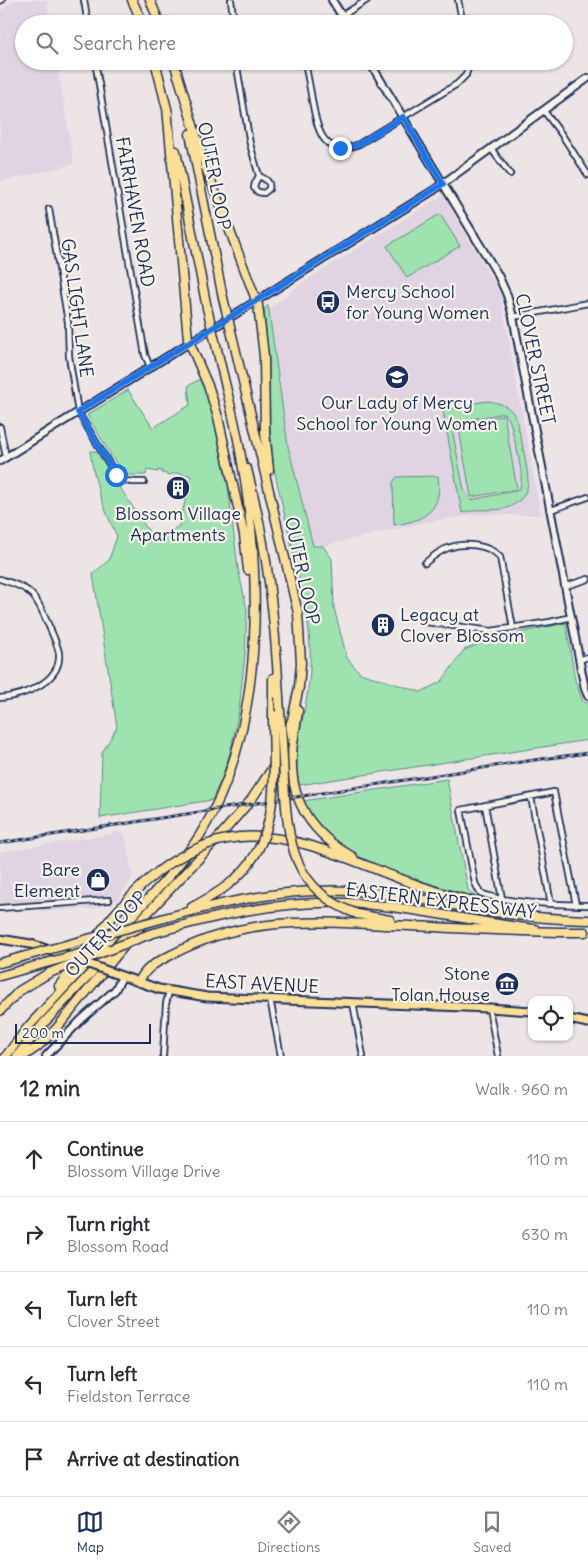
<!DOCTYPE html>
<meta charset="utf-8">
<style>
:root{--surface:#fff;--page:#f7f7f7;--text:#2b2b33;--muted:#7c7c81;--line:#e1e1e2;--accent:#1b2f5e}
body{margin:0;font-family:Delius,sans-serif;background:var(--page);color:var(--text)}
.controls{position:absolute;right:15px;bottom:15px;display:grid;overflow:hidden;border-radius:10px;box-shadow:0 1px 4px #0004}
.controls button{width:45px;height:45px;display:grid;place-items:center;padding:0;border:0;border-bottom:1px solid var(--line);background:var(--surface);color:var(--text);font:25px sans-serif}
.scale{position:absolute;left:15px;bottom:12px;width:136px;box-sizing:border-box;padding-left:5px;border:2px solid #1b2f5e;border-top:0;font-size:14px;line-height:18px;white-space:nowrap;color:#1b2f5e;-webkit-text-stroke:4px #f7f3e8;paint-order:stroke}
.stop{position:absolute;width:15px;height:15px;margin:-11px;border:4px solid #1a73e8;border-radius:50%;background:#fff}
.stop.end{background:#1a73e8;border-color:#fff;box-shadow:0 1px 5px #0008}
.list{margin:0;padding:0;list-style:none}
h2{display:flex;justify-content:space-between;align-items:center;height:65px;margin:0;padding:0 20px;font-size:21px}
h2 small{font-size:16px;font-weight:400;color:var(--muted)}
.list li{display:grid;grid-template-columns:32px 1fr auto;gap:15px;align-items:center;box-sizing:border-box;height:75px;padding:0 20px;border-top:1px solid var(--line)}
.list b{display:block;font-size:19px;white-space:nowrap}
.list p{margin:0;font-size:16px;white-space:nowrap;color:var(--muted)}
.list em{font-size:16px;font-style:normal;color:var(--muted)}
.icon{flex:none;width:28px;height:28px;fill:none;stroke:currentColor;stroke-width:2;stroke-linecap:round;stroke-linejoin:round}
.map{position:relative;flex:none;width:588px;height:1056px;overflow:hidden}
.search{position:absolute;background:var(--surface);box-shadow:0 1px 4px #0004;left:15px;right:15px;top:15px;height:55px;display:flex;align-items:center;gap:12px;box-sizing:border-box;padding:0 18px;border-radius:28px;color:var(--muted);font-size:19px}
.sheet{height:440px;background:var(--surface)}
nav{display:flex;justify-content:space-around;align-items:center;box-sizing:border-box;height:70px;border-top:1px solid var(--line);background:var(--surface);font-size:14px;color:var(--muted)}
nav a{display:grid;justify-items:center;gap:2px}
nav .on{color:var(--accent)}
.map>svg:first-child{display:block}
.built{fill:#e1d4e2}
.green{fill:#9ee3af;stroke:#5c8986;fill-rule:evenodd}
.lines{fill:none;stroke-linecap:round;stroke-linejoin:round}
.street-casing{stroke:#1b2f5e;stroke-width:8}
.secondary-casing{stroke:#1b2f5e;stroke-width:10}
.primary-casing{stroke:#1b2f5e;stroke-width:11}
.highway-casing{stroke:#1b2f5e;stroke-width:11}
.street{stroke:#f7f3e8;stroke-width:4.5}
.secondary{stroke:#f7f3e8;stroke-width:6}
.primary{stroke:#fbdf96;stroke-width:7}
.highway{stroke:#fbdf96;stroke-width:8}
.rail-casing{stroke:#1b2f5e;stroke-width:3}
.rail{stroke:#f7f3e8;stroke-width:1;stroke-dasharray:4;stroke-linecap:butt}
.primary-bridge-casing{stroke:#1b2f5e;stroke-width:11;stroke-linecap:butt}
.highway-bridge-casing{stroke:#1b2f5e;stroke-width:11;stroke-linecap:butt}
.primary-bridge{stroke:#fbdf96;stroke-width:7}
.highway-bridge{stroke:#fbdf96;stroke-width:8}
.route{stroke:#1a73e8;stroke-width:6}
.labels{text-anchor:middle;stroke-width:4.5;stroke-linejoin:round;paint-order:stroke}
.street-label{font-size:18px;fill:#1b2f5e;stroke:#f7f3e8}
.poi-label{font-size:18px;fill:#1b2f5e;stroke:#f7f3e8;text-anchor:start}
</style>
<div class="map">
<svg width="588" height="1056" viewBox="0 0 588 1056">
<rect width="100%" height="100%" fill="#ede5e5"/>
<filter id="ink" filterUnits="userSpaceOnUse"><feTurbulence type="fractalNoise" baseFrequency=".02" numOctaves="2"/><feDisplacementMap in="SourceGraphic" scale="10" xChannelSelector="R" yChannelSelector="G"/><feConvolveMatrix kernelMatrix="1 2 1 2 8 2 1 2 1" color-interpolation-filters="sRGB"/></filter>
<g filter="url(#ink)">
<path class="built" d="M14,0H47L50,24H24V61H57L74,164L0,182V11Z
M443,195L500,293L541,515H471L422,523L323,546L313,547L288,446L269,309L300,284Z
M122,832L125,834L133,877L118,899L113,902L93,909L39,911L38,903L0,906V852Z"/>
<path class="green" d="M440,214L460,246L407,278L387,246Z
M268,305L288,446L313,546H323L332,559L334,608L347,658L360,673L421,692L442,681L464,650L495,638L566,623L575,680L583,702L588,703V740L299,785C292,753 303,722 308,690C312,664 310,639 307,613L274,469L270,428L269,362L264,310Z
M202,378L210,399L229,479V496L238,568L247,610L245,654L239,710L231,749L222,778L212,800L100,818L102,753L117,727L93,574L109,560L117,536C103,508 94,481 90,451H96L155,541L179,526L191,477L190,475L176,473L170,475L162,473V471L158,470V472L147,470L146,475H125L120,470L87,415L128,390L153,428L190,405L188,386Z
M489,401C498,403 507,405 513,413C519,422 528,470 528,481C528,488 525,494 521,499C507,513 494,509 477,510C472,511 467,512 462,513L443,411C458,408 473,402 489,401ZM504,413L509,419L511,425C514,441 526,476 519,490L471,500L464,490L453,434L456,422Z
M504,415L517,489L471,497L458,424Z
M438,476C443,510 425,521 394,525L393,482L397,477Z
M447,779L468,890L476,897C432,885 374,869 337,843C322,832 310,817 303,801Z"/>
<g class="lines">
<g class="street-casing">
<path id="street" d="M84,0L88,24
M231,0L234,24
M458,0L463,24
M0,1L2,0
M329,24L367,0
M95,61L145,355L150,367
M236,61L250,144L259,176
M305,61C307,74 310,87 312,100C317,127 322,160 359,144L457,84L466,75L470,61
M544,111L562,135L588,175
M492,150L510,174
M259,176C265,179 271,181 269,189L264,193L258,192L254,188L255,183Z
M49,209L68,322L69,356L78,412L116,475C124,483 133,482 144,482
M513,317L588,303
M0,427L6,457
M551,510L588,497
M425,563C432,557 439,551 448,548C464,542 488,544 500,557L513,628
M0,579C9,582 20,585 28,591C38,599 43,613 48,624C52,633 57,643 59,653C62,682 23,696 0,698
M566,586L588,579
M426,622L491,631L550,622L572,617
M579,660L588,657
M531,797L551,904
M485,805L502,899
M576,905L554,792L461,810L475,883L480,893C509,904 557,904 588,905
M0,908L109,900
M270,999L281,1056
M353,1003L363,1056
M489,1008L498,1056
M163,1056L166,1004L169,991"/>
</g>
<g class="secondary-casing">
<path id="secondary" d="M332,0L347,24
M369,61L498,275L507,295L513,317L585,689L588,696
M0,461L434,190L588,78
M46,1056L81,1020L115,990L122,977"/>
</g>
<g class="primary-casing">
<path id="primary" d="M0,939L31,944L71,957
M113,973L159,989L207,997L489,1008L532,1011
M569,1019L588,1023"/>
</g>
<g class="highway-casing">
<path id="highway" d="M132,0L143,24
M150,0L160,24
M155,61L168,113
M174,61L178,76
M177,72L206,168L258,305L264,356L265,432L269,470
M167,108L188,339L209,388L218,417L244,535L248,570
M190,134L223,298
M176,151L207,308
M247,469C267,546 275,618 279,697
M273,678V715
M298,711C296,727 292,742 292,757C290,804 314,835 353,857
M240,837C295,833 348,859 398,878C430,890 463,900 497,908
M192,907C217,894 240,880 255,855
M357,914L390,920
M168,917C228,901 288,888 351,891C395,893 439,903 482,910C517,916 553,919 588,920
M150,934C215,916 279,900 347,903C411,906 472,922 535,929
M98,951C132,915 174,876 200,835C268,725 262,567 239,445C233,412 224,381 217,349
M0,963L22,957
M0,976L46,963
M139,982C145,967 159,961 173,954C243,917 308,921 384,925C451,927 518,933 585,932
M59,986C90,946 118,903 159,871
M0,1011L19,991L49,973
M6,1056L28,1027L90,960
M17,1056L44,1023L219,837L251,800L274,766L292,720L299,687L301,663L298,613L233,339
M24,1056L37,1047L56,1029L144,922"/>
</g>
<use href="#street" class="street"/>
<use href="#secondary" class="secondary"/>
<use href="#primary" class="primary"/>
<use href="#highway" class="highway"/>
<g class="rail-casing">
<path id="rail" d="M0,843L534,760L588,753"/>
</g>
<use href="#rail" class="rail"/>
<g class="primary-bridge-casing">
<path id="primary-bridge" d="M78,960L113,973"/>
</g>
<g class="highway-bridge-casing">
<path id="highway-bridge" d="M223,298L233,339
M207,308L217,349
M279,697C281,725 283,753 284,781C288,842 292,890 357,914
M255,855C280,814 273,761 273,715
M159,871C183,853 210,840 240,837
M22,957L168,917
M46,963L104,947
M49,973L150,934"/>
</g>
<use href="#primary-bridge" class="primary-bridge"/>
<use href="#highway-bridge" class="highway-bridge"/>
</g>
</g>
<g class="lines" filter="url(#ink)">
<path class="route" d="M116,475L78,412L443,184L403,117L359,144L353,146L340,148"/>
</g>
<defs>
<g id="bus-disc" transform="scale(1.25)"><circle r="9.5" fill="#1b2f5e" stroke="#f7f3e8"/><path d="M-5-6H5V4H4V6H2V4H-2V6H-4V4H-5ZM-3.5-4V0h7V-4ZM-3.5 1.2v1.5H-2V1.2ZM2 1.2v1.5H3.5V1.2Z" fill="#fff"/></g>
<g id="school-disc" transform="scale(1.25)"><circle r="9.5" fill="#1b2f5e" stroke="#f7f3e8"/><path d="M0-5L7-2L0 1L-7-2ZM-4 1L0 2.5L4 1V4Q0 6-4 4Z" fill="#fff"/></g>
<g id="building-disc" transform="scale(1.25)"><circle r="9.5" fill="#1b2f5e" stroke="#f7f3e8"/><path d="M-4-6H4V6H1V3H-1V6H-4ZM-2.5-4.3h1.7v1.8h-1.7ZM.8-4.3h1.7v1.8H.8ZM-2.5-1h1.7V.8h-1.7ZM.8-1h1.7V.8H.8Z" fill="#fff"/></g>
<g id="shop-disc" transform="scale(1.25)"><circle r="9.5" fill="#1b2f5e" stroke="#f7f3e8"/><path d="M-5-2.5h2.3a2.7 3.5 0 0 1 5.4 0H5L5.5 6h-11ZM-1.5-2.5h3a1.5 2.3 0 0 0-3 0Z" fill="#fff"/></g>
<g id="museum-disc" transform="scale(1.25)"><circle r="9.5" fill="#1b2f5e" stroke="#f7f3e8"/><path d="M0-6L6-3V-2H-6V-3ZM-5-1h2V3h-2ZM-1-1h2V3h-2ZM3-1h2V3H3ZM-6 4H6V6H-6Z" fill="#fff"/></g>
</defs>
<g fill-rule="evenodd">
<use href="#bus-disc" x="328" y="302"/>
<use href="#school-disc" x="397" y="377"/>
<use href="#building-disc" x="178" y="488"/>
<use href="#building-disc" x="383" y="625"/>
<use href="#shop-disc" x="98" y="880"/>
<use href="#museum-disc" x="507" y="984"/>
</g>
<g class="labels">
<g class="street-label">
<text transform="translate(214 176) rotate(79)" y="6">OUTER LOOP</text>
<text transform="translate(135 212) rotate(80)" y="6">FAIRHAVEN ROAD</text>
<text transform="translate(77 308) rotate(82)" y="6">GAS LIGHT LANE</text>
<text transform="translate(535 359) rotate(78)" y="6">CLOVER STREET</text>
<text transform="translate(302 571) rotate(78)" y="6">OUTER LOOP</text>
<text transform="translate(441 901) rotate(7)" y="6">EASTERN EXPRESSWAY</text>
<text transform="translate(106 934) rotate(-47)" y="6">OUTER LOOP</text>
<text transform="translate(262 984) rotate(3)" y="6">EAST AVENUE</text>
</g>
<g class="poi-label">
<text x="346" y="298">Mercy School<tspan x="346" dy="21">for Young Women</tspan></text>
<text x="397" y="409" text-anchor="middle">Our Lady of Mercy<tspan x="397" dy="21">School for Young Women</tspan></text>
<text x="178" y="520" text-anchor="middle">Blossom Village<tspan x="178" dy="21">Apartments</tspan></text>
<text x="400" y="621">Legacy at<tspan x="400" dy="21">Clover Blossom</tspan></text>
<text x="80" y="876" text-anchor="end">Bare<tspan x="80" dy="21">Element</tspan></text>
<text x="490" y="980" text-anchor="end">Stone<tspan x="490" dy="21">Tolan House</tspan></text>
</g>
</g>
</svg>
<div class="controls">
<button><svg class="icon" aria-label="locate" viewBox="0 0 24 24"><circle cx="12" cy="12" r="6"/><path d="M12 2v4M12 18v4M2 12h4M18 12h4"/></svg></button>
</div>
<div class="scale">200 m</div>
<div class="stop" style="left:116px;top:475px"></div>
<div class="stop end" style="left:340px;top:148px"></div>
<div class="search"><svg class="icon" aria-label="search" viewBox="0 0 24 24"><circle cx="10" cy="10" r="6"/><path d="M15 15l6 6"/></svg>Search here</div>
</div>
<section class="sheet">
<h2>12 min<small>Walk · 960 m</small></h2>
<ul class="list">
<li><svg class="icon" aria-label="ahead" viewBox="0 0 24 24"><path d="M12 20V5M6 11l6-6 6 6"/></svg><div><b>Continue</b><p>Blossom Village Drive</p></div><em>110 m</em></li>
<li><svg class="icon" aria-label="right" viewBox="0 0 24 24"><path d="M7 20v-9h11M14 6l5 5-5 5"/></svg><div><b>Turn right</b><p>Blossom Road</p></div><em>630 m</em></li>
<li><svg class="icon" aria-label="left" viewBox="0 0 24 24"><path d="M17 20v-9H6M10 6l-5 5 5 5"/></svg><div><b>Turn left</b><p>Clover Street</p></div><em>110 m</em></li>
<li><svg class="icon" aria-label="left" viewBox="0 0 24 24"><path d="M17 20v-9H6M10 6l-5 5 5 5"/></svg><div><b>Turn left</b><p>Fieldston Terrace</p></div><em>110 m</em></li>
<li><svg class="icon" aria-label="arrive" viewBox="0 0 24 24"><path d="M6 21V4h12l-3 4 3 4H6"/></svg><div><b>Arrive at destination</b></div></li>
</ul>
</section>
<nav>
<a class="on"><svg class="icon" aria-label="map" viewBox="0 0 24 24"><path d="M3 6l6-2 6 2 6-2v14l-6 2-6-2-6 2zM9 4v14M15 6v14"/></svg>Map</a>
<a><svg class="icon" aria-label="directions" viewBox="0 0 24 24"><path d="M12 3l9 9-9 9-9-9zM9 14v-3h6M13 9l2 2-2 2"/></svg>Directions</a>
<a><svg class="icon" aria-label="saved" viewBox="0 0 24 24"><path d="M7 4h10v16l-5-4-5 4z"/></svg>Saved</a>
</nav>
